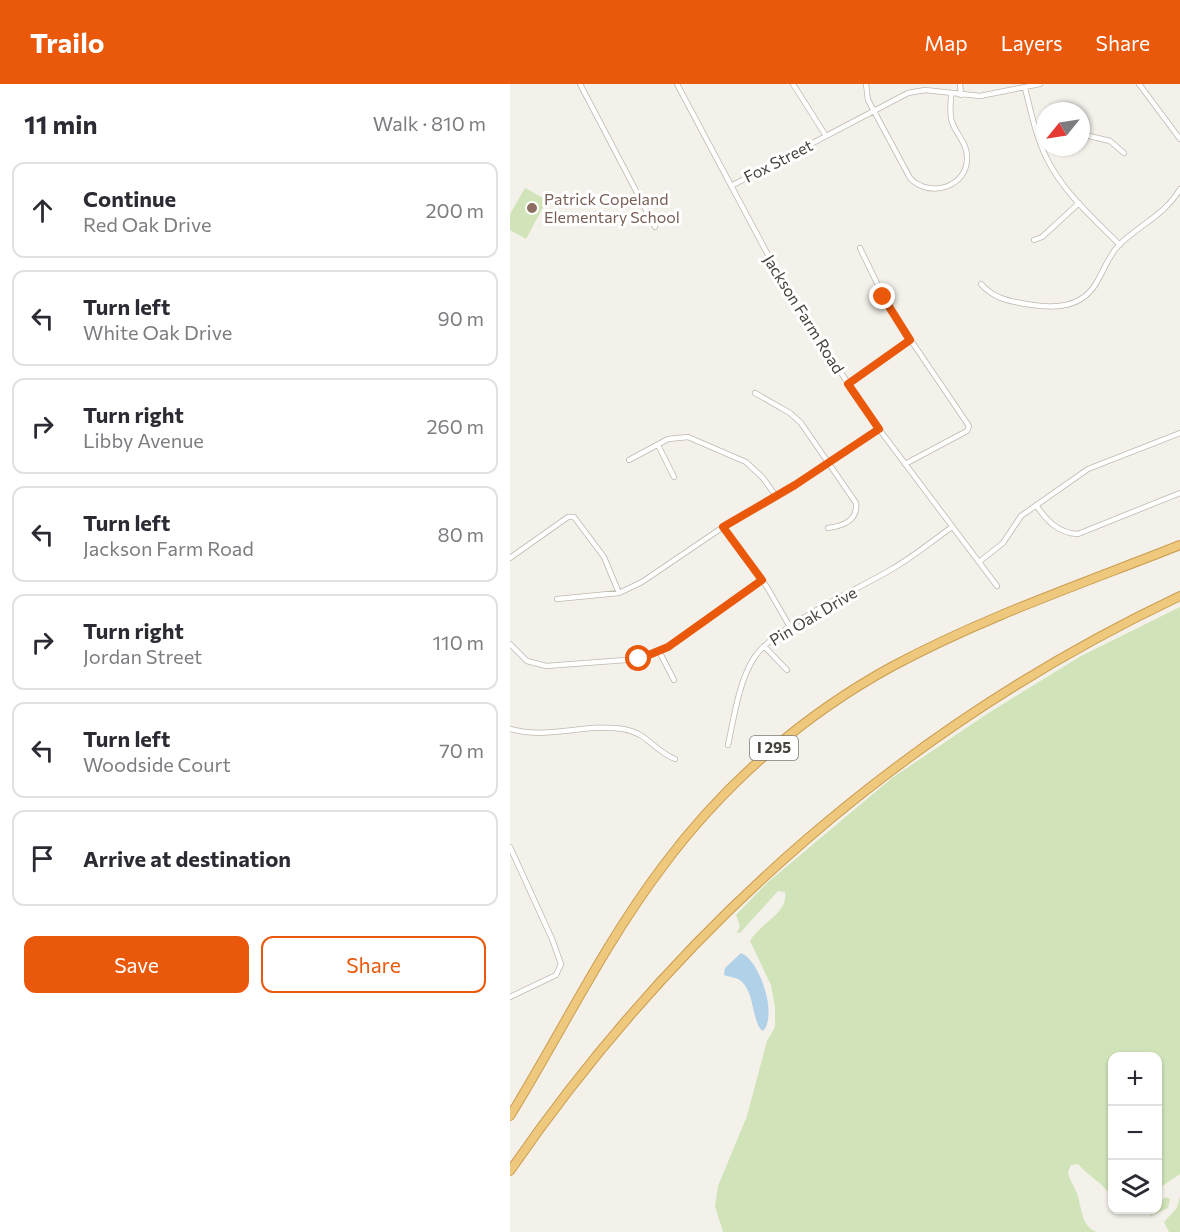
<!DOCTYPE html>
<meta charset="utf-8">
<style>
:root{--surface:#fff;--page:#f2f2f3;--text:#2b2b33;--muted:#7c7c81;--line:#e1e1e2;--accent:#ea580c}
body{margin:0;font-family:Commissioner,sans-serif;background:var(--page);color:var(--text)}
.controls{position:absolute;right:18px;bottom:18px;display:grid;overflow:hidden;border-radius:12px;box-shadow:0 2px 4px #0004}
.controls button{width:54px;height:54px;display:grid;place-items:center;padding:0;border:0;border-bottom:2px solid var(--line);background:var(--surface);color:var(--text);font:30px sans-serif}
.compass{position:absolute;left:526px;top:18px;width:54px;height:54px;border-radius:50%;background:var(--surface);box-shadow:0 2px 4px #0004;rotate:240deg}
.stop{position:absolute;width:18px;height:18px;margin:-14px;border:4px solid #ea580c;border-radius:50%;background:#fff}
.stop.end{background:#ea580c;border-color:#fff;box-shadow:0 2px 6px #0008}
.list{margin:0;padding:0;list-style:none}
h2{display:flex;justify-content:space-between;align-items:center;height:78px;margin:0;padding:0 24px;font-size:26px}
h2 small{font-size:20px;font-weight:400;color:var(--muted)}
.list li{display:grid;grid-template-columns:39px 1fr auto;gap:18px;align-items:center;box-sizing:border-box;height:96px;margin:0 12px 12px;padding:0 12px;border:2px solid var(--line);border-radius:12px}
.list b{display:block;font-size:22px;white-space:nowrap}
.list p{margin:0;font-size:20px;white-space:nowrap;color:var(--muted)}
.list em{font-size:20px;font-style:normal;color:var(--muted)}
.actions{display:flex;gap:12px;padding:18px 24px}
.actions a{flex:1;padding:14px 0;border:2px solid var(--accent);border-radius:12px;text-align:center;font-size:21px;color:var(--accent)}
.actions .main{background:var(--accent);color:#fff}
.icon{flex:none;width:33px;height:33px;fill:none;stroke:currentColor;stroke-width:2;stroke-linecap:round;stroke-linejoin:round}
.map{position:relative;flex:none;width:670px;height:1148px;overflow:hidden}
header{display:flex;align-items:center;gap:36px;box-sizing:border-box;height:84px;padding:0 30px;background:var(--accent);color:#fff}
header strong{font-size:28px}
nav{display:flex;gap:33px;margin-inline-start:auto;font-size:21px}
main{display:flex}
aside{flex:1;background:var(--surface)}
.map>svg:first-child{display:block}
.green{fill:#d0e3b9}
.water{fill:#b0d1e8}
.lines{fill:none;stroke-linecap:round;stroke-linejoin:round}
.minor-casing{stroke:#beb9af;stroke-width:6}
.motorway-casing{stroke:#cb9d4e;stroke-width:10}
.minor{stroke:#fff;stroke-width:4.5}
.motorway{stroke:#edc87d;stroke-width:8}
.route{stroke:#ea580c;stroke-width:8}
.education-dot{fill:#8d6e63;stroke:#fff;stroke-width:2}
.labels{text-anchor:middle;stroke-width:6;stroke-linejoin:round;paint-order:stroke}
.shield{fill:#fff;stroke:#7e7b75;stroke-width:1.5}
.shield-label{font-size:15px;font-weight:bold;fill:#47423a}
.street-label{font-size:16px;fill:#47423a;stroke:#fff}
.education-label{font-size:16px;fill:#785e54;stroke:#fff;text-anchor:start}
</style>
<header>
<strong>Trailo</strong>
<nav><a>Map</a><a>Layers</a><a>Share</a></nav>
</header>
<main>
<aside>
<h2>11 min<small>Walk · 810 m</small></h2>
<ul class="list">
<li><svg class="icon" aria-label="ahead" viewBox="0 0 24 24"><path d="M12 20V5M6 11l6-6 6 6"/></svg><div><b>Continue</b><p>Red Oak Drive</p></div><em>200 m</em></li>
<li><svg class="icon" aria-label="left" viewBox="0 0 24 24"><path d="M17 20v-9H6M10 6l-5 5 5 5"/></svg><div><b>Turn left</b><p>White Oak Drive</p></div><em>90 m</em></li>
<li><svg class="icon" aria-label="right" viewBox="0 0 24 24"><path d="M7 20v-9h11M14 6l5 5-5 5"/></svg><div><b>Turn right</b><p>Libby Avenue</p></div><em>260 m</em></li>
<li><svg class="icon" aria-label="left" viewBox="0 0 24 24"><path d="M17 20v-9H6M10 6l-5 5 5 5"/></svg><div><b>Turn left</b><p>Jackson Farm Road</p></div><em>80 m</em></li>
<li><svg class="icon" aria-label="right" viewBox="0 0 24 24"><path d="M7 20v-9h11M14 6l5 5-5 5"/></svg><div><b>Turn right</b><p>Jordan Street</p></div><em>110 m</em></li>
<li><svg class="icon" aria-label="left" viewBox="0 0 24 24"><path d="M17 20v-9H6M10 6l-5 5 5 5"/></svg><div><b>Turn left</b><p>Woodside Court</p></div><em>70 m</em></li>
<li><svg class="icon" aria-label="arrive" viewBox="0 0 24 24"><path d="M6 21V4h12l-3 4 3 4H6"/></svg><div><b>Arrive at destination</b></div></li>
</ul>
<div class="actions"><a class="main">Save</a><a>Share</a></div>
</aside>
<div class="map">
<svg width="670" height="1148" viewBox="0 0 670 1148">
<rect width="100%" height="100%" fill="#f4f1eb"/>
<path class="green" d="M15,104L37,116L16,155L0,146V130Z
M670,523V1090L648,1105V972H602V1114C594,1099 579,1093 568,1080L561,1081L558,1088C559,1095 563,1100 566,1107C572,1120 570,1143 587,1148H213L205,1122L208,1102L237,1032L257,957L265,943V923L261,901L240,857C249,840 279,829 275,808L268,807L230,849H227L230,842L226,831L257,799L382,694L477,630L571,572Z
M670,1112V1148H659L654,1138L667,1124Z
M656,1113L660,1115L658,1124L641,1132L637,1126H648V1119Z"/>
<path class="water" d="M231,869C250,876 268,932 253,947C242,940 245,910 232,898C227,893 219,893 214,891L215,884Z"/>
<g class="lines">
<g class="minor-casing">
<path id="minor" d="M70,0L145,143
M167,0L282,216L369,345L487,502
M283,0L316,52
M356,0L358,16L400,94C419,115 459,103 457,72C457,59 446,50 442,38C439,29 441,19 441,10
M450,0L451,11
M629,0L670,55
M515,4C521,28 526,53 537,75C554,109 584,135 610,161
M571,50L600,57L614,69
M221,102L398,9L415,6L470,12L530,0
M524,156L532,153L569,119
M350,164L379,224L459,342L457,347L395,380
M471,200C483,214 498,217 516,220C544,225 573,225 588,196C595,184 599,171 609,161C629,141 655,131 670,105
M338,300L400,256
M245,309L280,329L291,339L346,419C348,437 333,442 318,444
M148,361L164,393
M119,376L158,355L178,353L236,378L253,394L266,412
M526,421C537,437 548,449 568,450L670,409
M213,443L257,503L280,543
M0,474L58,433H64L94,473L109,509
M469,478L493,459L511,432L578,385L670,349
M47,515L109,509L132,498L219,439L285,401L369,345
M0,560L17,577L36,582L129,575L158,563L252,496
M254,562L277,586
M149,567L164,596
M0,645C37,656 75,639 113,645C138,649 144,667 165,675
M218,661C224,633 229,597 244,574C265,542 347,506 382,485C403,473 422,457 442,443
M0,763L42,855L51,880L46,891L0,913"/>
</g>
<g class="motorway-casing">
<path id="motorway" d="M0,1032C51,949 94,860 153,782C214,700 293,631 383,582C474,533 574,499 670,461
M0,1087C170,840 399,640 670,512"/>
</g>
<use href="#minor" class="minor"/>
<use href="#motorway" class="motorway"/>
</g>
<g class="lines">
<path class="route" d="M129,575L158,563L252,496L213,443L285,401L369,345L338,300L400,256L373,213"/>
</g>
<circle class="education-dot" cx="22" cy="124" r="6"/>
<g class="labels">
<rect class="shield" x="240" y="652" width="48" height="24" rx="4.5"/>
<g class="shield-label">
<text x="264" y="669">I 295</text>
</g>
<g class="street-label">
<text transform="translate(268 77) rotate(-27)" y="6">Fox Street</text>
<text transform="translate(294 230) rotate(58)" y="6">Jackson Farm Road</text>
<text transform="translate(303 532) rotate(-31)" y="6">Pin Oak Drive</text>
</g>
<g class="education-label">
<text x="34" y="121">Patrick Copeland<tspan x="34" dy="18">Elementary School</tspan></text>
</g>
</g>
</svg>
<div class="controls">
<button>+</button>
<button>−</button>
<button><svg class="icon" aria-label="layers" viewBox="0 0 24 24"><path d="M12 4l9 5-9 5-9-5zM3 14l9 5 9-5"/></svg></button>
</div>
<svg class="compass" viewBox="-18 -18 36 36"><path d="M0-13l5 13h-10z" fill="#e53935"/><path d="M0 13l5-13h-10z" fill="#7c7c81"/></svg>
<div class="stop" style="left:129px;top:575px"></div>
<div class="stop end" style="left:373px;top:213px"></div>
</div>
</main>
